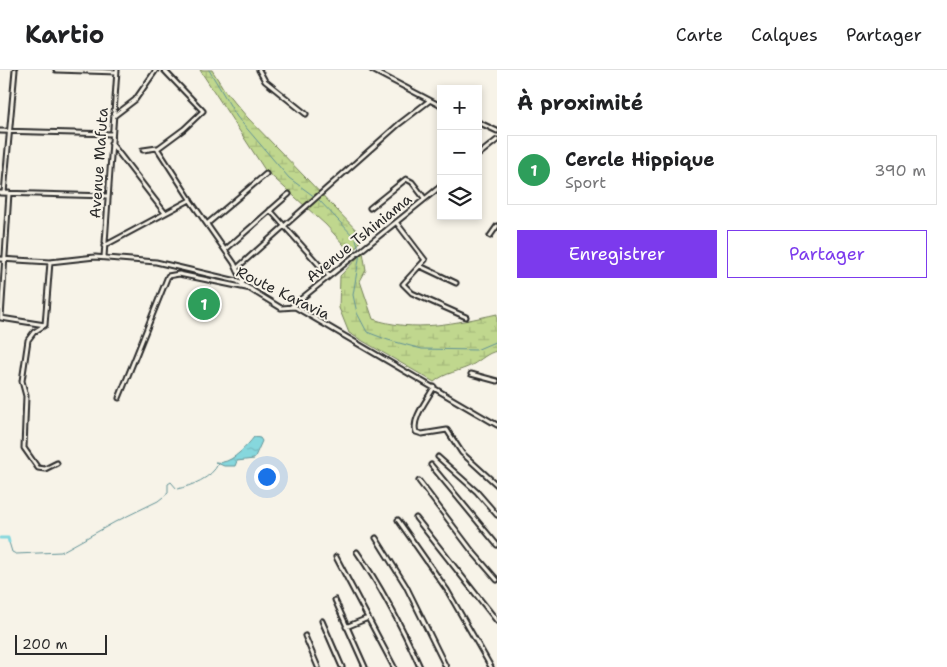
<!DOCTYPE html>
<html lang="fr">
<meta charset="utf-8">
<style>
:root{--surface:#fff;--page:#f6f6f6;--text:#202124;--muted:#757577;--line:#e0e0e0;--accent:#7c3aed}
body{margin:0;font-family:"Shantell Sans",sans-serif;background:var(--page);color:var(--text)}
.controls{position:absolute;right:15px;top:15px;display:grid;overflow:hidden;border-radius:0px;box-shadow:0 2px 8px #0003}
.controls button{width:45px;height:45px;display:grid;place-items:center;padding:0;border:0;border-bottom:1px solid var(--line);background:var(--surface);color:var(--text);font:25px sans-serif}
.scale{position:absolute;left:15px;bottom:12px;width:92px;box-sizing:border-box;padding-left:5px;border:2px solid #2b2b2b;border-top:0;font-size:14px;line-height:18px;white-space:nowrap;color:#2b2b2b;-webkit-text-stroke:4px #f7f3e8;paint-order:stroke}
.you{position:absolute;left:266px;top:406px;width:18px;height:18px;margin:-12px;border:4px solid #fff;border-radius:50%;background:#1a73e8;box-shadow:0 0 0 8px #1a73e833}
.badge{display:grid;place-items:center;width:32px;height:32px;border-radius:50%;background:var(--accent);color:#fff;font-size:16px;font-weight:700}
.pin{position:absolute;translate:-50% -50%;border:2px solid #fff;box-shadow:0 1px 5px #0006}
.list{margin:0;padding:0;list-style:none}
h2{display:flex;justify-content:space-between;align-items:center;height:65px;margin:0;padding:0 20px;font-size:21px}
h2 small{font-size:16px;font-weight:400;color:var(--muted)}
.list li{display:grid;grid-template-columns:32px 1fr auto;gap:15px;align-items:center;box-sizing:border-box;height:70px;margin:0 10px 10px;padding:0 10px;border:1px solid var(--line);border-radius:0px}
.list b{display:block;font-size:19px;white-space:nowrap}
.list p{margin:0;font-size:16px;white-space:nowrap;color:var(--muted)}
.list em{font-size:16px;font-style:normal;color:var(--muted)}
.actions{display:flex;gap:10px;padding:15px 20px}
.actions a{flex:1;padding:11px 0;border:1px solid var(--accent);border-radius:0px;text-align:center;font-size:18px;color:var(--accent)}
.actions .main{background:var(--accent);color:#fff}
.icon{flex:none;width:28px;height:28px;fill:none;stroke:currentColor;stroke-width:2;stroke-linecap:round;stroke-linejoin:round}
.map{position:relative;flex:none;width:497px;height:597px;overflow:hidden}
header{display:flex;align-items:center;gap:30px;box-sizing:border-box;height:70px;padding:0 25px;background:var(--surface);border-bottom:1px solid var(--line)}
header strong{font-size:24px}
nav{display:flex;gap:28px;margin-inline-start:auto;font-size:18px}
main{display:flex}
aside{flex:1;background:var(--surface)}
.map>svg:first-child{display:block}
.wetland{fill:url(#wetland-marsh);stroke:#76815c}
.water{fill:url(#water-ripples);stroke:#629296}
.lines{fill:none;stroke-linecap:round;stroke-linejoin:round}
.stream{stroke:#629296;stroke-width:1}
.canal{stroke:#86d7dd;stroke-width:3}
.minor-casing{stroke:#2b2b2b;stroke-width:7}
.minor{stroke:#f7f3e8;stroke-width:3}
.labels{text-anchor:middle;stroke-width:4;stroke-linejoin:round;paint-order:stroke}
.street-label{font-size:15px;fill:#2b2b2b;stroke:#f7f3e8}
</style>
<header>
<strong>Kartio</strong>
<nav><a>Carte</a><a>Calques</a><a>Partager</a></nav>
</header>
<main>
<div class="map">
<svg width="497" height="597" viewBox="0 0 497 597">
<defs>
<pattern id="wetland-marsh" width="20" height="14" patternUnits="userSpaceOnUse" patternTransform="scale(1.25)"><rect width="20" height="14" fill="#c0d78e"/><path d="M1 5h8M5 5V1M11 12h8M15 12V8" fill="none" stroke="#a5b97b"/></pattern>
<pattern id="water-ripples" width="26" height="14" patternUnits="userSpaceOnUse" patternTransform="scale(1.25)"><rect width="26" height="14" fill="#86d7dd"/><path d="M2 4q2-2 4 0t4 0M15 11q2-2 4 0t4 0" fill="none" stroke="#74b9be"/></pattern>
</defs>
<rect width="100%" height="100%" fill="#f7f3e8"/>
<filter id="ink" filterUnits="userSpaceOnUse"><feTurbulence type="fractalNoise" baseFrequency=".02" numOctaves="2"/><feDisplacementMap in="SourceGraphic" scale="10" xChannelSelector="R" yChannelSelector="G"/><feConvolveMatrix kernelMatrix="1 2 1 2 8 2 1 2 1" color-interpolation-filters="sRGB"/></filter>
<g filter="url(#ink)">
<path class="wetland" d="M200,0H212L225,21L247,47L363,167L352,184L326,155L265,100Z
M363,182L366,200L360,211L373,249C414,263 456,253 497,244V281C487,283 481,290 472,295C459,302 446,302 434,312L349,263L339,238L340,206Z"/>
<path class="water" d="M254,367L260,368L262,371L254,389L237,391L235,396H224L215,392C218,392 220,393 223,392C233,391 248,375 254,367Z"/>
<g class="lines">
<path class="stream" d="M209,0L237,47L289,108L315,127
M318,129L356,169L359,179
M360,183L353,225L357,243L367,262L388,270L422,279L476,280L497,271
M9,472L12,482L16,484L61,482L115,452L158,431L168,423V414L171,412L177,419C191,416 212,408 218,394"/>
<path class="canal" d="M0,468H8L9,472"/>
<g class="minor-casing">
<path id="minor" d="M56,0L117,2
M259,0L265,11L306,44
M372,0L441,36
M114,46L135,30L156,0
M478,52L497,61
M0,61L112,64
M111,73L165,143
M157,79L184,59L203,41L164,0
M143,80L157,78L190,129
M478,85L497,70
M0,123L108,126
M4,123L15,0
M370,138L406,109L412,112L425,129
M270,140L329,206
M396,152L425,190L403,214L412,223L466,247
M207,154L266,104
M490,166L497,156
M104,176L190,130L234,193L243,212
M225,180L289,124
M104,187L117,0
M0,189L50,192L95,187L156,192L237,211L281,238L295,237L497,355
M420,196L456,213
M237,198L399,54L429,31
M291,237L441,116
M1,248L9,123
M1,248L45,255
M45,255L34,262L28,270L22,311L26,326L24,378L38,398L45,399L57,393
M45,255L50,192
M471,304L497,311
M434,317C428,329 411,349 416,362L422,364L447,360L462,383L497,415
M119,328L168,206L179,204L251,219
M438,387L477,422L497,445
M431,395L497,475
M419,411L472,481L497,510
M416,448L497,551
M398,450L447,520L491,597
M376,468L406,516L446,597
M357,482C382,518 402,557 420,597
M336,487L394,597
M335,530L365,597
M322,551L342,597
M346,557L368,548
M305,566L318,597"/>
</g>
<use href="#minor" class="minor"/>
</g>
</g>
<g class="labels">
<g class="street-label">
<text transform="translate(99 93) rotate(-86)" y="5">Avenue Mafuta</text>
<text transform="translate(359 168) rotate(-39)" y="5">Avenue Tshiniama</text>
<text transform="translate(283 223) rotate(26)" y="5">Route Karavia</text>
</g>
</g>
</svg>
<div class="controls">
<button>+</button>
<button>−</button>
<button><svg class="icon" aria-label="layers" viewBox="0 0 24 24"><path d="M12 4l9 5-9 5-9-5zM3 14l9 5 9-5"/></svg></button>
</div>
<div class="scale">200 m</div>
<div class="you"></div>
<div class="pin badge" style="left:204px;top:234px;background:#2e9e5b">1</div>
</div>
<aside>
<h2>À proximité<small></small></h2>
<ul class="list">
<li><span class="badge" style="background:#2e9e5b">1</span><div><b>Cercle Hippique</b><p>Sport</p></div><em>390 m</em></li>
</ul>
<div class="actions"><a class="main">Enregistrer</a><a>Partager</a></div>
</aside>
</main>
